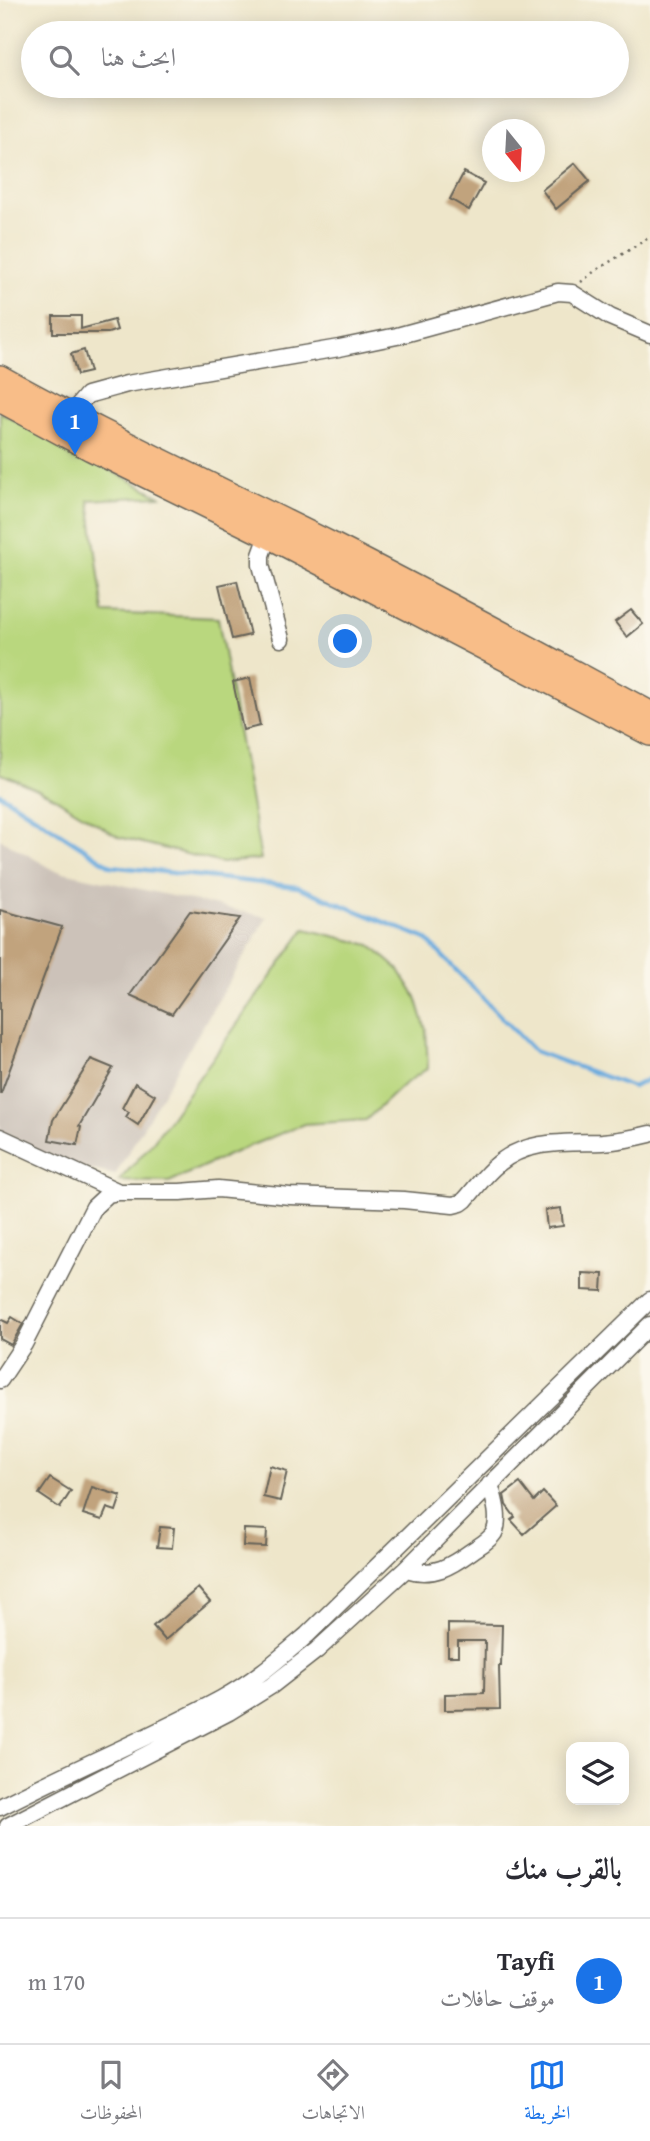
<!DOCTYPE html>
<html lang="ar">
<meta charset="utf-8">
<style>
:root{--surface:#fff;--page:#f2f2f3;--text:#2b2b33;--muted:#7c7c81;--line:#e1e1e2;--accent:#1a73e8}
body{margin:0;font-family:"Gentium Book Plus",Amiri,serif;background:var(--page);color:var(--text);direction:rtl}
.controls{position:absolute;right:21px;bottom:21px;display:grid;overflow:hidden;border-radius:14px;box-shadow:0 4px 18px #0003}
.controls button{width:63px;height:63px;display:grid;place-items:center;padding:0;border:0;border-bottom:2px solid var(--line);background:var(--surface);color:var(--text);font:35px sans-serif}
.compass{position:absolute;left:482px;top:119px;width:63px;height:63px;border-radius:50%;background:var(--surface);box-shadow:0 4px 18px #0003;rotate:162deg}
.you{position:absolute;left:346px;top:642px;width:24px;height:24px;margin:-18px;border:5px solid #fff;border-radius:50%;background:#1a73e8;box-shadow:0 0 0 10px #1a73e833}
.badge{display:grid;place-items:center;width:46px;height:46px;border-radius:50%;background:var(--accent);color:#fff;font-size:23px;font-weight:700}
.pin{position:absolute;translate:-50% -58px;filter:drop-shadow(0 2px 4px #0008)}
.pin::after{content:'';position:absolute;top:37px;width:24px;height:21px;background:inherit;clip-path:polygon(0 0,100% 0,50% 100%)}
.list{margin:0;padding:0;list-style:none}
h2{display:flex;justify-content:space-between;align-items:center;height:91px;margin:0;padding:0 28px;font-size:30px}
h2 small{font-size:23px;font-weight:400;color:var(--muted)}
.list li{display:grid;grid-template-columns:46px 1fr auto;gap:21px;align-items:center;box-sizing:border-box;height:126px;padding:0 28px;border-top:2px solid var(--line)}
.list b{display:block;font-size:26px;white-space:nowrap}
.list p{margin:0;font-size:23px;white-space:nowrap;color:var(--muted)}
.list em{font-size:23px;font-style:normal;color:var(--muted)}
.icon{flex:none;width:38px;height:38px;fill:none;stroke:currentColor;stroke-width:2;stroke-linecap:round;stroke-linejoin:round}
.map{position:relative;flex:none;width:650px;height:1826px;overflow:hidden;direction:ltr}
.search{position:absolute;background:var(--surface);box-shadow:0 4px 18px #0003;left:21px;right:21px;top:21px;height:77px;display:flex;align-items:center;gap:18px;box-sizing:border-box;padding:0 24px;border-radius:38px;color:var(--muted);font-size:26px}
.sheet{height:217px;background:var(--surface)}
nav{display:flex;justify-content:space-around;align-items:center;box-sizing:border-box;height:98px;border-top:2px solid var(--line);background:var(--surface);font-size:19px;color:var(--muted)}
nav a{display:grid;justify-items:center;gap:4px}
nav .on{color:var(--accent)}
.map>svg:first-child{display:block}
.industrial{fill:#ccc2b9}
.green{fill:#b9d77e;stroke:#6a7a4d;stroke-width:2}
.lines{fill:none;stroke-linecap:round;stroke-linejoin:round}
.stream{stroke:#6babde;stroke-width:4.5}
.building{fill:#c1a37d}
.minor-casing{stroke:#666359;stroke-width:19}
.highway-casing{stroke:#666359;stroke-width:26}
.path{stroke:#666359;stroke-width:2.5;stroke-dasharray:2 5;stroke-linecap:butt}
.minor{stroke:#fff;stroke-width:16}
.highway{stroke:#f8bd88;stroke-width:23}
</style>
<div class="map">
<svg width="650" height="1826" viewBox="0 0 650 1826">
<rect width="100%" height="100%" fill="#fbf7ec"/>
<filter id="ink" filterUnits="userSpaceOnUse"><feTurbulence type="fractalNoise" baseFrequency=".0143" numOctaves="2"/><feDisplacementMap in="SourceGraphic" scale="14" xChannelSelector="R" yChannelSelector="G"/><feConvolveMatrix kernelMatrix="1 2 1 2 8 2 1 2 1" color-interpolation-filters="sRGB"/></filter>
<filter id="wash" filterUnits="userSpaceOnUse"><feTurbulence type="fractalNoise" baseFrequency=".00686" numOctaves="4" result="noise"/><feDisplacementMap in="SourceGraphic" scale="28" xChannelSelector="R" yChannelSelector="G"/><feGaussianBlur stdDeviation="1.57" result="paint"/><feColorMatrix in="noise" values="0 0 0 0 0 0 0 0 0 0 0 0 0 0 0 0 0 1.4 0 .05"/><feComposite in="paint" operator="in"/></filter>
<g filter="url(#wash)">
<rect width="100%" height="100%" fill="#eee6ca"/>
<path class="industrial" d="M0,839L54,870L267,917L115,1175L0,1149Z"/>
<path class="green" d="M0,412L160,496L89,500L104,613L218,618L261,859L222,863L119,837L50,795L0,773Z
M305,929L370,945L399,970L416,997L426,1030L428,1068L403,1085L366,1120L304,1124L242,1149L169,1182L119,1181L153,1142Z"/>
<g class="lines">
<path class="stream" d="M0,794L111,866L298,887L426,939L534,1051L633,1087L650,1078"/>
</g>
<g id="blocks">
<path class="building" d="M575,163L590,181L556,209L542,190Z
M464,172L484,183L469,210L450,199Z
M53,316H81V329L114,320L117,330L108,333H53Z
M84,350L90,372L77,375L71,354Z
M237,581L250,635L232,639L219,585Z
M631,610L643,624L627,637L615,622Z
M250,678L260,726L243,730L233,682Z
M0,910L62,927L1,1093H0Z
M190,911L240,918L172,1014L130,995Z
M91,1059L113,1068L79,1126L81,1127L77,1145L49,1140L53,1120Z
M135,1083L155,1095L138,1125L126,1117L129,1112L122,1108Z
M561,1208L563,1226L547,1228L545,1210Z
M582,1273L603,1274L602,1291L582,1290Z
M12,1317L23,1324L11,1345L0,1339V1319L8,1323Z
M270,1466L287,1471L280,1501L263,1497Z
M50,1478L71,1491L60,1508L39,1494Z
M520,1483L534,1501L543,1492L556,1506L524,1534L511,1520L515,1517L506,1505L504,1495Z
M92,1487L121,1496L116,1511L107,1508L102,1520L83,1514Z
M160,1527L174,1528L172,1548L157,1547Z
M244,1529L267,1530L266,1547L243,1546Z
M198,1588L210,1602L165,1640L153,1626Z
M448,1624L502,1625L501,1666H499L500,1709L445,1710V1694L484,1693L485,1641H458V1656H448Z"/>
</g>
</g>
<g filter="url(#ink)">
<use href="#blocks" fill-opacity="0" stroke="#666359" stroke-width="2"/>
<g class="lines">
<g class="minor-casing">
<path id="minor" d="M71,414L87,395L127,384L339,348L397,336L558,292L572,293L610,317L650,334
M268,536L261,555V565L281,639
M0,1137L119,1192
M0,1380L24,1344L94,1207L108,1194L119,1192H180L218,1189L290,1196L404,1200L453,1205L461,1203L465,1200C476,1188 485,1174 498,1164C527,1139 567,1143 602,1142C619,1141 634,1138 650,1134
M406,1569C433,1578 451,1566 472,1551C479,1546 489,1541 494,1533C501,1519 494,1498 490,1484
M0,1807C73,1769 149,1738 221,1699C253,1682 280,1658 307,1635L650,1300
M8,1826L229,1712L271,1686L317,1650L406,1569L650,1325"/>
</g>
<g class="highway-casing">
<path id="highway" d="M0,377C108,437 221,489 331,544C439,598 544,656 650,713
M0,400L91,449L268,536L650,734"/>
</g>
<path class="path" d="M581,282L595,271L650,237"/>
<use href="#minor" class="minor"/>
<use href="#highway" class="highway"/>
</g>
</g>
</svg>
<div class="controls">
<button><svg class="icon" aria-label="layers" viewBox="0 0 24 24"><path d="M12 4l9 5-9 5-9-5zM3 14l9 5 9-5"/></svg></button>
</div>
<svg class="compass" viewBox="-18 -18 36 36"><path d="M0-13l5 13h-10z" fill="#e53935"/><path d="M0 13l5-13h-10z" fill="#7c7c81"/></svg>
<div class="you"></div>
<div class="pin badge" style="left:75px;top:455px">1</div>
<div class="search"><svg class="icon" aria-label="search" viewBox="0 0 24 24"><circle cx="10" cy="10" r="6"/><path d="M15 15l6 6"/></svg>ابحث هنا</div>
</div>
<section class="sheet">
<h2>بالقرب منك<small></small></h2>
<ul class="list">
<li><span class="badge">1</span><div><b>Tayfi</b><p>موقف حافلات</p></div><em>170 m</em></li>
</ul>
</section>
<nav>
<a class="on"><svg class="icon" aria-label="map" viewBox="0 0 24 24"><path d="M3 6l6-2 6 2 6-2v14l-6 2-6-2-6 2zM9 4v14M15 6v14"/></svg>الخريطة</a>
<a><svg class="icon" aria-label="directions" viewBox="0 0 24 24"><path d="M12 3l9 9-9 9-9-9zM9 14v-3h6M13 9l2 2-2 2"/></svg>الاتجاهات</a>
<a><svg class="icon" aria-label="saved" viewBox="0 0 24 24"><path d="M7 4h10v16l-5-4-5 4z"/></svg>المحفوظات</a>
</nav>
